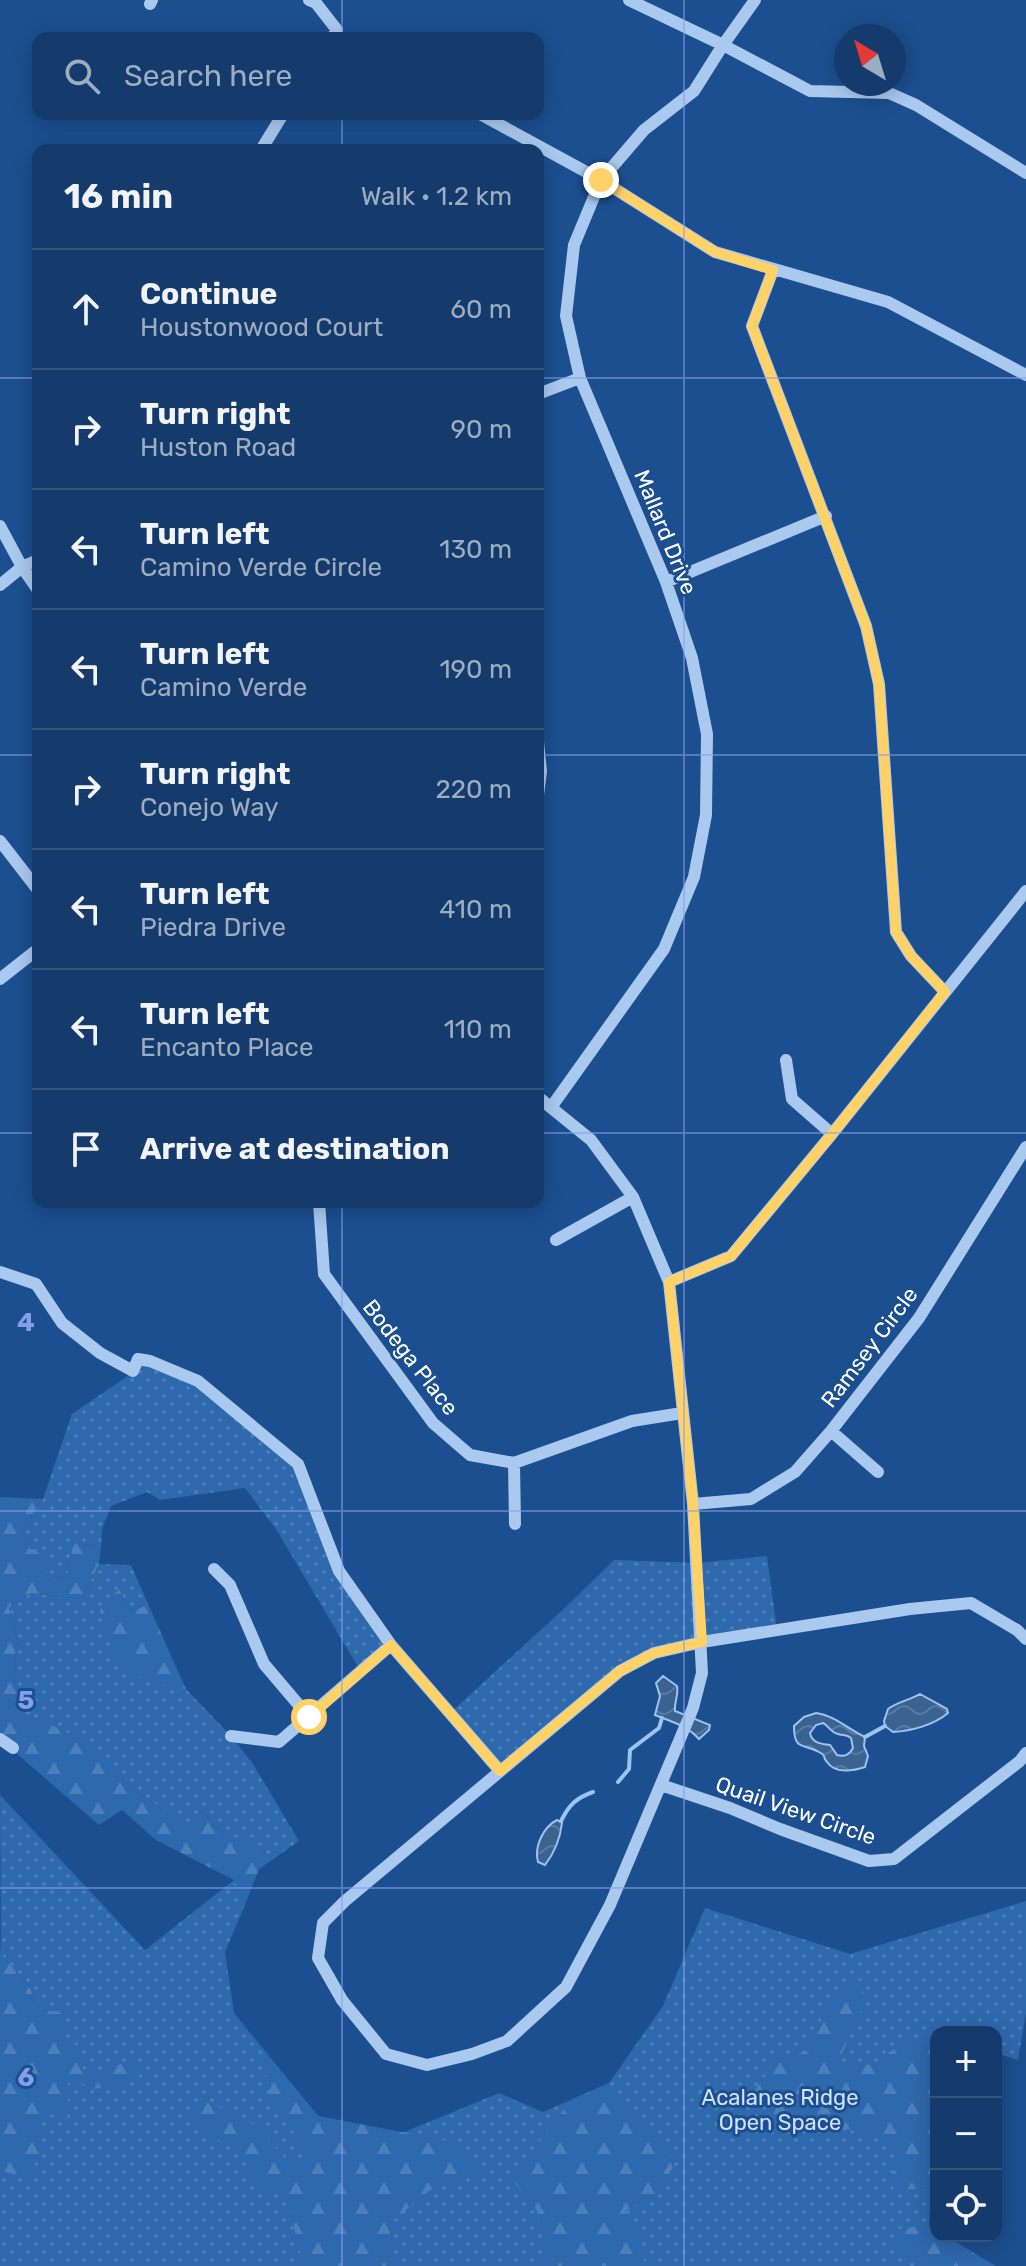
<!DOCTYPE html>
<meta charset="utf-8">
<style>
:root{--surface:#143b6b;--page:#214673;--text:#f1f3f6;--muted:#9dadc1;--line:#33557e}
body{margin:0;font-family:Rubik,sans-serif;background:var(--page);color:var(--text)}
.controls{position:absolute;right:24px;bottom:24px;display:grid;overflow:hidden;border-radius:16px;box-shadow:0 4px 20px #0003}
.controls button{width:72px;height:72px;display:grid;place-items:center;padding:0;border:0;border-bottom:2px solid var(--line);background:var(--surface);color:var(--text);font:40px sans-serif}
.compass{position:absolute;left:834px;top:24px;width:72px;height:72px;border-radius:50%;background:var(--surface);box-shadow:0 4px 20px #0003;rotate:322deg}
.stop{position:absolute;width:24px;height:24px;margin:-18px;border:6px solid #ffd166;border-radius:50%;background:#fff}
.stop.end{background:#ffd166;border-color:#fff;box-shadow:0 2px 8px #0008}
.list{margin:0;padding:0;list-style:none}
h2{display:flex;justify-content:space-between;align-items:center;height:104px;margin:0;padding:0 32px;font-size:34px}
h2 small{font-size:26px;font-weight:400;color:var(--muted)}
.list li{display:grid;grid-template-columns:52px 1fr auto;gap:24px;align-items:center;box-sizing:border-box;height:120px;padding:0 32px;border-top:2px solid var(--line)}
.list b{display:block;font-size:30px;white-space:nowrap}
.list p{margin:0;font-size:26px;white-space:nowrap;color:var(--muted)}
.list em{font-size:26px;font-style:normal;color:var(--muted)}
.icon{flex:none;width:44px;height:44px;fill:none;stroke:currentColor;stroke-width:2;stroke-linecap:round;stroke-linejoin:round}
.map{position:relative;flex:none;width:1026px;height:2266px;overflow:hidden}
.search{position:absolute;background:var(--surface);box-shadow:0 4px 20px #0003;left:32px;top:32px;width:512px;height:88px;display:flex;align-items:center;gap:20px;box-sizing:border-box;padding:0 28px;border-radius:16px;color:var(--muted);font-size:30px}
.panel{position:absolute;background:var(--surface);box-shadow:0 4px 20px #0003;left:32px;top:144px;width:512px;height:1064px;border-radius:16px}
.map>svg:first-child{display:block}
.grass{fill:url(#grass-dots)}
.forest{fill:url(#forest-firs)}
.water{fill:url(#water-waves);stroke:#9cc4f0;stroke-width:2;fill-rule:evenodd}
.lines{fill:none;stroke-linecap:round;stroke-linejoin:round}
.stream{stroke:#9cc4f0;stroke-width:4}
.minor{stroke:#a9c9ee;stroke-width:12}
.route{stroke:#ffd166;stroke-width:10}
.grid{fill:none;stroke:#839eea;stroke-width:2;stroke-opacity:0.55}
.labels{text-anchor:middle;stroke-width:6;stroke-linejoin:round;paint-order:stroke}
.street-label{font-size:22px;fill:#fff;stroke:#1b4f8f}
.park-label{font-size:22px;fill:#cfe3fa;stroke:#1b4f8f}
.grid-label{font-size:26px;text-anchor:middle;font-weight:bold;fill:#839eea;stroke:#1b4f8f;stroke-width:6;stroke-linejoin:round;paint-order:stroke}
</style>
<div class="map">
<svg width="1026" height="2266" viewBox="0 0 1026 2266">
<defs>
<pattern id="grass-dots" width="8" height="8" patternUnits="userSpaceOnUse" patternTransform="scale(2)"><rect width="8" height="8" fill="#2e69ad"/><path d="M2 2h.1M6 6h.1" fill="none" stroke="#4d80b9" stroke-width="1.8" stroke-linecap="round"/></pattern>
<pattern id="forest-firs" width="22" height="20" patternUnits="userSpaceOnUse" patternTransform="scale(2)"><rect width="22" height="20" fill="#2e69ad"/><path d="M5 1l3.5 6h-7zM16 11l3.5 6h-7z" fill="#4d80b9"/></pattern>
<pattern id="water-waves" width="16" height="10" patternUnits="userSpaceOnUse" patternTransform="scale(2)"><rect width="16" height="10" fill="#3c6290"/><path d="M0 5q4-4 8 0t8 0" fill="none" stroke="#597aa1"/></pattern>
</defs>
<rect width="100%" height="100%" fill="#1b4f8f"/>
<path class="grass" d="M150,1361L198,1381L298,1464L338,1570L391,1645L361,1672L276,1529L245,1488L160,1500L147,1492L111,1506L102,1529L101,1546L73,1543L67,1578L43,1575L21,1531L43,1499L72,1414Z
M767,1556L777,1630L702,1642L619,1671L500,1771L450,1713L568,1605L614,1560L697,1563Z
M99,1564L131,1565L148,1604L131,1613L119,1589L158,1683L186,1689L231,1736L253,1764L299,1841L272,1860L252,1837H225L202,1811L182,1828L160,1807L131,1788L89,1743L33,1717L16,1687L14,1661L17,1640L9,1607L31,1593L82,1599Z
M0,1795L145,1950L234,1880L246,1902L225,1952L234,2013L318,2116L402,2133L499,2093L543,2112L609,2083L663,2006L705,1908L850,1954L1026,1901V2013L1018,2060L996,2053V2032L935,2033L936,2109L929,2225L936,2230V2236H946L995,2266H0V2063L64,2012L40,2010L29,1986L1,1954Z"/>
<path class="forest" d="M0,1497L43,1499L21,1531L30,1549L50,1551L44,1575L67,1578L73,1543L101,1546L99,1564L82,1599L31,1593L9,1607L17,1640L14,1661L16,1687L33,1717L89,1742L131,1788L160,1807L182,1827L202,1811L225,1837H252L272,1860L259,1869L246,1902L234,1880L156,1840L122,1810L99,1825L0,1739Z
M119,1589L131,1613L148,1604L186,1689C170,1686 138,1680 126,1668C112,1656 104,1627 100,1610Z
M0,1938L1,1954L29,1986L40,2010L65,2012L62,2034L82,2050L83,2069L105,2073L129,2059L140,2076L117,2085L94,2089L68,2077V2116L48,2114L39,2122L42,2153L26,2178L0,2170Z
M862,1980L864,2005L838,2062L873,2065L895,2048L935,2032L936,2109L931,2189H893L896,2145L854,2129L811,2133L776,2123L754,2092L777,2058L807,2052L832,1994Z
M265,2052L318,2116L454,2142L483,2174L430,2190L390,2223L391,2260L389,2266H309L301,2258L286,2192H261L238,2149L191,2127L201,2098L259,2127L288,2162L309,2158L289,2125L270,2107Z
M609,2083L643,2126L675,2162L661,2191L625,2211L642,2240L645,2266H547L537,2211L511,2178L571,2100Z
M929,2225L936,2230V2236H946L995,2266H906L891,2230Z"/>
<path class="water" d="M663,1676L677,1686C679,1695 674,1702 675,1711L710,1725L709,1730L699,1739C688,1726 670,1721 655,1715L660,1696L656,1683Z
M920,1694L947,1709L948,1713C934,1725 911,1731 893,1732L885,1726L884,1721L888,1709C897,1702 910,1700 920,1694Z
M816,1713C833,1715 850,1730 865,1737L864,1746L868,1756L865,1767C853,1771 835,1774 827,1762C821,1755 828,1757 819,1752C803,1743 794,1751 794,1726L804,1717ZM823,1723C829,1726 831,1733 838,1734C844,1736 846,1734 851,1738L853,1748C849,1755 845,1757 837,1755L830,1745C821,1744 812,1743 810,1733L816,1725Z
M557,1820L562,1823C560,1840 555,1852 545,1865L538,1862C534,1847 543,1827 557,1820Z"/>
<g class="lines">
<path class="stream" d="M865,1737L885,1726
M618,1782L629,1769L630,1750L659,1728L662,1718
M561,1821C569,1805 576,1798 593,1792"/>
<path class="minor" d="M309,0L316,3L337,30L332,38
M629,0L723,45L810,91L889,93L916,105L1026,173
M150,4L152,0
M480,114L601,180L715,252L888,302L1026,375
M261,150L283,114
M773,270L752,326L866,626L879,684L896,932L911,956L945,992
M538,394L580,378
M0,526L22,567L38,590
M666,582L826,516
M0,585L22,567L38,560
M538,742L541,771L538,795
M0,841L38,890
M0,979L38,949
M786,1060L792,1099L832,1134
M538,1097L591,1140L633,1197L669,1282L693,1504L702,1673L693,1708L610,1905L566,1987L507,2041L472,2054L427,2065L386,2054L342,2000L318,1958L323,1923L345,1901L620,1671L654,1653L702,1642L910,1609L971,1603L1017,1630L1026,1639
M552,1106L664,949L694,877L706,815L707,734L692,658L666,582L580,378L566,316L574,245L601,180L644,130L694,91L723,45L755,0
M319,1202L324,1274L433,1423L470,1455L514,1463L632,1421L682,1413
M556,1240L633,1197
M0,1272L36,1284L62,1323L100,1353L133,1371L138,1359L150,1361L198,1381L298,1464L339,1571L391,1645L500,1771
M669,1282L731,1256L832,1134L1026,891
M831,1431L878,1472
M514,1463L515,1524
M693,1504L751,1499L795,1472L831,1431L919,1318L1026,1147
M214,1569L230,1585L264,1664L309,1717
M231,1736L279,1742L391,1645
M0,1739L13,1748
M661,1785L730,1808L780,1829L869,1861L894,1859L1020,1761L1026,1753"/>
</g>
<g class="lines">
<path class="route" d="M309,1717L391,1645L500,1771L620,1671L654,1653L702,1642L693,1504L669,1282L731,1256L832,1134L945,992L911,956L896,932L879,684L866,626L752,326L773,270L715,252L601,180"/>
</g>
<path class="grid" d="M342,0V38M684,0V2266M342,114V150M0,378H38M538,378H1026M0,755H38M538,755H1026M0,1133H38M538,1133H1026M342,1202V2266M0,1511H1026M0,1888H1026"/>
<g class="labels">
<g class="street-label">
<text transform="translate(666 532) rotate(68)" y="8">Mallard Drive</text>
<text transform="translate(869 1347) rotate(-53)" y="8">Ramsey Circle</text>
<text transform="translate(411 1357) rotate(52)" y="8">Bodega Place</text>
<text transform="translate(796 1810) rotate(19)" y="8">Quail View Circle</text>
</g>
<g class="park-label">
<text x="780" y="2105">Acalanes Ridge<tspan x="780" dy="25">Open Space</tspan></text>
</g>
</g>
<g class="grid-label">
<text x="26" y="1331">4</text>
<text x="26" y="1709">5</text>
<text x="26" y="2086">6</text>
</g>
</svg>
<div class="controls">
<button>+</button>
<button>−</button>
<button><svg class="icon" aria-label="locate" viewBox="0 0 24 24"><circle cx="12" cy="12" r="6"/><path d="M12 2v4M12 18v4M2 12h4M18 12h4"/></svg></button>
</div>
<svg class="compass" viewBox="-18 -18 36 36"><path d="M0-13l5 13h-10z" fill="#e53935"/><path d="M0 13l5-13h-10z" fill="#9dadc1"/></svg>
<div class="stop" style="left:309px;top:1717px"></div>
<div class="stop end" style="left:601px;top:180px"></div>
<div class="search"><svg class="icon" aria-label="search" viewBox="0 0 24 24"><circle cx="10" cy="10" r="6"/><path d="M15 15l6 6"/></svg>Search here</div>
<section class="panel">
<h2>16 min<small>Walk · 1.2 km</small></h2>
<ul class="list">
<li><svg class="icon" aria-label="ahead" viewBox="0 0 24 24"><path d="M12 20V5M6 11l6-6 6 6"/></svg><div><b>Continue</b><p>Houstonwood Court</p></div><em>60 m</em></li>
<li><svg class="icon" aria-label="right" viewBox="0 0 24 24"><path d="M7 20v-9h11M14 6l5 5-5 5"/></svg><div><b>Turn right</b><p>Huston Road</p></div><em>90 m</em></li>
<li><svg class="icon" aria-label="left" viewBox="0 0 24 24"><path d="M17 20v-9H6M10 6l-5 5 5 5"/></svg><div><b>Turn left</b><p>Camino Verde Circle</p></div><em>130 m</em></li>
<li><svg class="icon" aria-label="left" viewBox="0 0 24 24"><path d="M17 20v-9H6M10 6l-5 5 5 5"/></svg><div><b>Turn left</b><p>Camino Verde</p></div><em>190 m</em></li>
<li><svg class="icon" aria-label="right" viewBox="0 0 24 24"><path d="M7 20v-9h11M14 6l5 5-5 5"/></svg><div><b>Turn right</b><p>Conejo Way</p></div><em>220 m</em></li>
<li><svg class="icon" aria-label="left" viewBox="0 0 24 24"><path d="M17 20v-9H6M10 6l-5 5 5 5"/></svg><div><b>Turn left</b><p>Piedra Drive</p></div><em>410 m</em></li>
<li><svg class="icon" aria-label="left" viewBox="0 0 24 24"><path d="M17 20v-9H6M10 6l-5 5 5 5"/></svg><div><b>Turn left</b><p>Encanto Place</p></div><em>110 m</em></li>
<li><svg class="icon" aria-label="arrive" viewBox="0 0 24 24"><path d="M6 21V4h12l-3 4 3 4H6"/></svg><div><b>Arrive at destination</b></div></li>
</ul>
</section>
</div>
